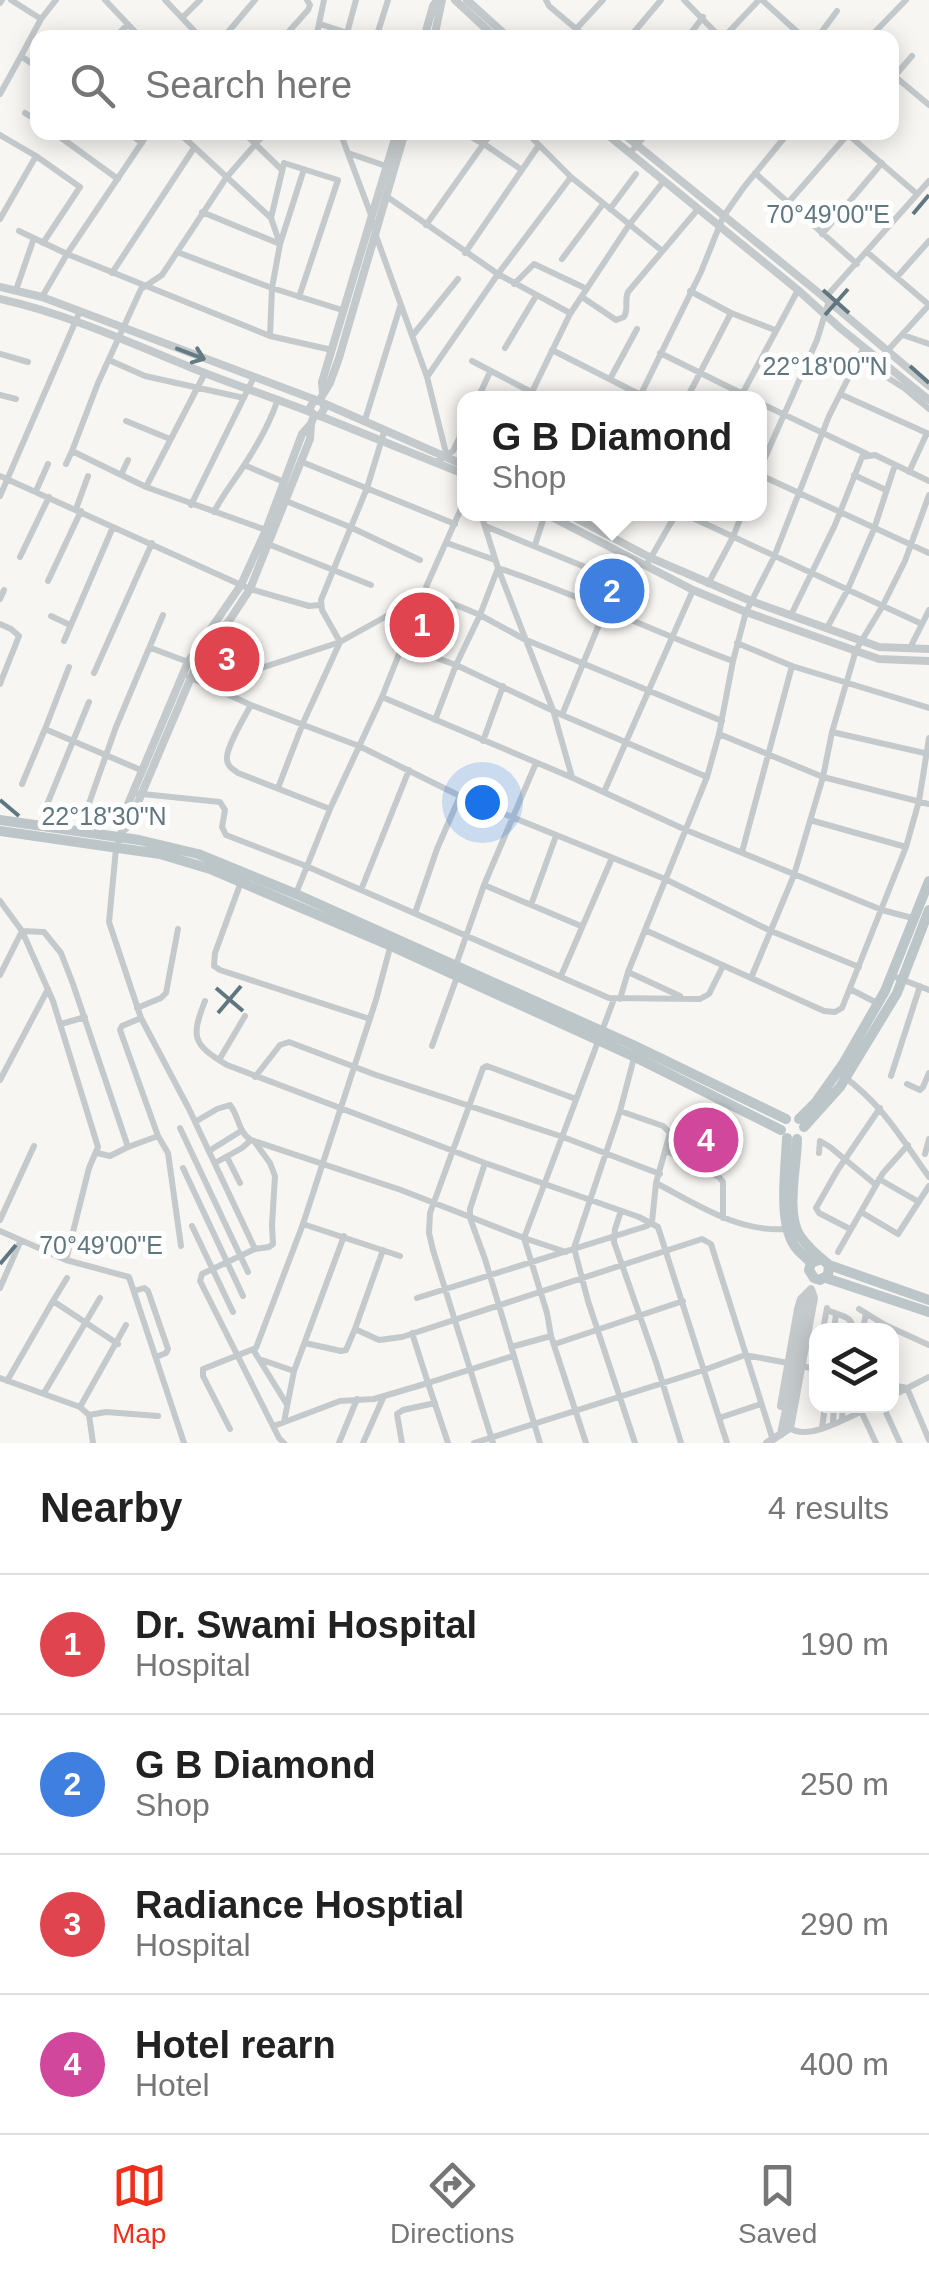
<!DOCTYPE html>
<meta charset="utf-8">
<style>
:root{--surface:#fff;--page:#f6f6f6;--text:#222;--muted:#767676;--line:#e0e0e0;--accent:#ee2f1c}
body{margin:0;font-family:Arial,sans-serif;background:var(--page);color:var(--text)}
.controls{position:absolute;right:30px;bottom:30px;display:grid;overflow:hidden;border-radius:20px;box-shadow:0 5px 25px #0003}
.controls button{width:90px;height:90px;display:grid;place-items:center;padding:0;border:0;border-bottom:2px solid var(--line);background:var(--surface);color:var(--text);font:50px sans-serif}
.you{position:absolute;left:482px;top:802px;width:35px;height:35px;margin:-25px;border:8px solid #fff;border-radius:50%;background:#1a73e8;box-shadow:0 0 0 15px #1a73e833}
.badge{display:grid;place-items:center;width:65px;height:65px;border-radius:50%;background:var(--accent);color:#fff;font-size:32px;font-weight:700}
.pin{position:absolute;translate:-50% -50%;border:5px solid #fff;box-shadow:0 2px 10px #0006}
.popup{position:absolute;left:457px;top:391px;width:310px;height:130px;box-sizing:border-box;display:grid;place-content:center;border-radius:20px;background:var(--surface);filter:drop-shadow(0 2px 8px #0005);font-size:32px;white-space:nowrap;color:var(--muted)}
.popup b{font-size:38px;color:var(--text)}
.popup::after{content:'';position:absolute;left:50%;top:100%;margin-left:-20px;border:20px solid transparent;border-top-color:var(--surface)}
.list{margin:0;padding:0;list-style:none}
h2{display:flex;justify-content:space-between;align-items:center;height:130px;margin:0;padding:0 40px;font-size:42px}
h2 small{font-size:32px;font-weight:400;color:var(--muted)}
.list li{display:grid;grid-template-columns:65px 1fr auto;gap:30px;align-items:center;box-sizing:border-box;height:140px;padding:0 40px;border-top:2px solid var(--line)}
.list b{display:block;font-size:38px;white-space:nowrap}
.list p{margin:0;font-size:32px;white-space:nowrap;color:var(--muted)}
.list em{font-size:32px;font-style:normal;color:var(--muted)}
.icon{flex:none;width:55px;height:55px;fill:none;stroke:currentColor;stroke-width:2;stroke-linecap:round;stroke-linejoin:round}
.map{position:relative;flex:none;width:929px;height:1443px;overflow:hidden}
.search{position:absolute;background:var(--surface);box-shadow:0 5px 25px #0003;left:30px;right:30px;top:30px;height:110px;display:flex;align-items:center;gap:25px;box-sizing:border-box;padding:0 35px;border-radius:20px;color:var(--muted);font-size:38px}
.sheet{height:690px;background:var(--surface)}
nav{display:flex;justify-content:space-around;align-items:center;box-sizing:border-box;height:140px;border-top:2px solid var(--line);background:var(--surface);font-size:28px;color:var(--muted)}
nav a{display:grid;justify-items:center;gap:5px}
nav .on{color:var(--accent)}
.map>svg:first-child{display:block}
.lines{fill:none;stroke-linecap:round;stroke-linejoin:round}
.minor{stroke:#c4c9cb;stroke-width:6}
.tertiary{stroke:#c4c9cb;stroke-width:8}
.primary{stroke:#bcc6c9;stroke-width:10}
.oneway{stroke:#657b84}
.ticks{fill:none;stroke:#607780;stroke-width:4}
.ticks-label{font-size:25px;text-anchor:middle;fill:#607780;stroke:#fff;stroke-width:10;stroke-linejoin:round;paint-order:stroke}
</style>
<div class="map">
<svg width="929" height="1443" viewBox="0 0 929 1443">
<rect width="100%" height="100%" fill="#f7f6f3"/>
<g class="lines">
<path class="minor" d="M11,0L41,19L21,56
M105,0L141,38
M165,0L201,38
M546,0L549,6L587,38
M684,0L721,38
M762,0L804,38
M0,3L2,0
M182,18L200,0
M41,19L56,0
M320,24L363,38
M577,28L603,0
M731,30L740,38
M347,33L356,0
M114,38L128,24
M223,38L255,0
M283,38L308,10L310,5L307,0
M316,38L324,0
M376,38L388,0
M629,38L661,0
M687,38L703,17
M723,38L759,0
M817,38L837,11
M869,38L906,0
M892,74L929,105
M892,79L912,56
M0,94L21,56L38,68
M25,113L38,121
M53,132L118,179
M127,132L142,143
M178,132L271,218L280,244L304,169
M243,132L281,169
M340,132L371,215L375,233L427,377L446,453
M462,132L484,144L522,170
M526,132L571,177L661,250
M845,132L917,194
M0,135L36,156L80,187L43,243
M348,153L386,166
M630,153L648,132
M755,173L857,264
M386,196L498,274L570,313
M787,204L849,133
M610,209L636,174
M202,212L280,244L272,288L270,336
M271,218L284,163L338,180L299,297
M0,219L36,156
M426,225L492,132
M19,231L67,254L270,336L332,350
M822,234L882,163
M177,252L272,288L342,310
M867,252L929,305
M465,253L539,145
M562,259L603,204
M112,273L194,148
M897,277L929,241
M514,284L534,264L587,289
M16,290L34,238
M690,291L731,313L775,330
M42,297L67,254L149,132
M582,297L616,320L624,317C629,309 624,301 628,292L698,209
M825,298L929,181
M413,335L458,279
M903,335L929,344
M505,348L536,296
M552,350L641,395
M660,353L751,398
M0,354L28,362
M858,359L904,388L929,409
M109,360L145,376L244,398
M879,360L929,305
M472,361L543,398
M427,377L498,274L571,177
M610,379L637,329
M840,394L929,434
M0,395L16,399
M478,398L490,372
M529,398L570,314L629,225L663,182
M639,398L701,272L723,217L744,187L789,132
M687,398L731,313
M740,398L798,290
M760,403L867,454
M365,420L400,307
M126,421L170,439
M302,462L455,524
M436,462L453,451L464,428
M66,464L72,451
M244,465L284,482
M760,469L817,340L829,301
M909,472L927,433
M121,475L128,460
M760,475L929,553
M854,475L886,490
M0,476L250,589L309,606L320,605
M146,487L205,373
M36,491L48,464
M0,496L80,311
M286,501L350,527L420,560
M191,505L254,377
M76,509L88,476
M214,512C223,494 234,481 245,464C258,444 270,423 278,399
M481,514L498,568L553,710L572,777
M684,514L922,624
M485,526L617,580
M266,530L146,487L72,451L98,383L141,289L162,275L226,178L266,132
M607,535L618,514
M447,543L495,560
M268,544L371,585
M535,545L545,514
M20,557L49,497
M646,566L676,514
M48,581L81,511
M708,584L733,537L742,514
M425,592L480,615L456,665L435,720
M0,599L4,590
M791,615L835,525L862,457L875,455L929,481
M51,616L70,625
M0,624L11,629L19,636L0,684
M827,628L847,591L874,529L895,465
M64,641L113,527
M737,643L792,666L929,708
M403,646L456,665L562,715L707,777
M151,648L196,665
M910,648L929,610
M69,667L45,729L143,771
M94,673L152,543
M189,677L251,705L359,746L460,796L665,879L771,931L859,967
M210,685L340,642L419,598
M382,697L573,778L686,830L882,910L916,919
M251,705C245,716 225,749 227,760C228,767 233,769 238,773L330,809
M562,715L627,556
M722,721L524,639L480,615L498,568C578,594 654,632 733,661
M832,732L929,754
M719,734L823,777L929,804
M483,741L503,686
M22,784L45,729
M278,788L303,723L340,642L322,610L321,600L367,488L385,429
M604,792L693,590
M133,793L220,802L225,810L222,827L226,835L306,866L609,998L700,999L709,994L723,966
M46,807L89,702
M87,809L116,727L163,615
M810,820L906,847
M116,849L109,922L141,1018L189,1109L255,1249
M742,852L792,666
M241,882L215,953L214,966L220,970L370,1019
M484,885L581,926
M361,890L409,770
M295,896L330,809L382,697L422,596L464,502
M0,901L22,931L53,1001L98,1147L89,1168L66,1260
M531,905L556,836
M415,913L437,849L460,796
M645,930L824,1011L835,1012L842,1008L906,847L919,801L929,738
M391,944L376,1000L303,1224L400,1256
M456,965L484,885L536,763
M628,972L680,996
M0,975L22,931L44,932L61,953L73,984L128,1147L158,1136L120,1030L122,1026L141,1018
M561,976L612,858
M893,976L929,990
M751,978L794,875L823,777L832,732L856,650L882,607L905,561L929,495
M850,989L877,1003
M620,999L628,972L707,777L719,734L733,661L746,612L774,557L829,416L864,347
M205,1001C191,1037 192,1044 227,1065L485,1163L639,1217L658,1227L727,1443
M137,1008L161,998L166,993L178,929
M61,1024L85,1017
M432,1046L457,977
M634,1058L620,1111L574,1248L588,1301L635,1443
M219,1060L245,1016
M843,1076C883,1105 901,1138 929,1177
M891,1076L920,986
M255,1077L280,1045L289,1042L376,1075L563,1137L660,1174
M0,1080L48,989
M907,1084L920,1090L923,1087L929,1073
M195,1122L217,1109L230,1105C239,1116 238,1132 251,1140L401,1190L524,1238L566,1252
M180,1128L248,1272
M158,1136L168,1153L181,1246
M254,1141L270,1163L275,1176L272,1225L273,1244L269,1247L255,1249L202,1274L200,1281L279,1438L284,1443
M665,1150L719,1177L723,1182V1218
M209,1151L241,1131
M97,1153L110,1156L128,1147
M819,1153L820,1141L830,1147L876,1185
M925,1154L929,1139
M227,1157L240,1183
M215,1163L242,1148L251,1140
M485,1163L470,1209V1218L485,1259L540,1443
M183,1168L243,1296
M879,1179L919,1202
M656,1183C698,1205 739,1233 788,1229
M621,1211L615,1229L614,1242L656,1362L681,1443
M861,1212L898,1234L929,1186
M0,1220L34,1146
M192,1226L233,1312
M850,1229L819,1213L816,1208L837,1171L880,1108
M0,1231L66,1260L129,1277L184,1443
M838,1252L883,1173L908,1145
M0,1288L21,1240
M134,1291L144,1288L148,1291L168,1349L166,1353L156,1357
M417,1298L647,1226L652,1222L656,1183L670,1133L663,1126L620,1111
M53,1301L67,1278
M859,1309L885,1325L929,1345
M827,1310C839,1316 854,1315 852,1330
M355,1329L379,1340L402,1337L702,1239L711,1244L773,1440
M823,1330L827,1308
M834,1330L836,1314
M863,1330L866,1313
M305,1343L341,1351L346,1350L355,1329L383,1250
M555,1344L683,1301
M511,1347L551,1336
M254,1351L286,1403
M262,1360L294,1371
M806,1367L816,1369
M0,1378L80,1407L89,1415L93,1443
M7,1381L53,1301L118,1344
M892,1385L907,1388L929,1440
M44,1393L100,1298
M892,1396L929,1377
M862,1406L861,1411L876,1443
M883,1406L900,1443
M80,1407L126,1325
M89,1415L106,1412L158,1416
M719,1418L761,1404
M842,1419L843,1406
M284,1422L294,1371L344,1236
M833,1422L834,1406
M274,1426L340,1401L374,1399L428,1383L412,1333
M790,1428C809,1442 852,1415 873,1406
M822,1428L825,1406
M230,1429L203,1376V1369L256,1348L303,1224
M339,1443L357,1399
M363,1443L383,1398
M402,1443L397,1414L403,1410L435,1403
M448,1443L428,1383L513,1356
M474,1443L704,1370L745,1355L788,1363
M493,1443L433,1250L429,1233L430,1213L483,1068L487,1066L576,1099
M586,1443L551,1336L547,1313L524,1238L614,999"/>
<path class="tertiary" d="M455,0L496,38
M467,0L509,38
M424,38L433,6L437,0
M434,38L442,0
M604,132L798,290L840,328L929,400
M621,132L825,298L929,386
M0,287L42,297L316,400
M0,299C71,315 135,345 202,372C238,386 274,398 310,412
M323,392L322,382L397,132
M319,401L330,383L339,358L405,132
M323,403L464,465
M320,416L464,474
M546,514L693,590L746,612L879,659L929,661
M568,514L651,558L751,601L879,647L929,649
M122,831L128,826L198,661L229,621L250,589L310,439L311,424
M119,840L122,831L120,823L188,662L241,585L266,530L302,434L311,424L314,415L309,409L314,401H321L325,407L320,416L314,415
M781,1406L798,1309L801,1299L810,1290
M781,1434L810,1291
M767,1443L790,1428L814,1298L811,1289"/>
<path class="primary" d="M0,820L139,840L198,854L296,894L633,1045L786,1119
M0,831L160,854L210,869L391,946L635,1057L781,1130
M799,1119L816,1102L843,1064L885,991L929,881
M804,1127L840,1087L897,993L929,910
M787,1138C786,1166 778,1221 794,1245C798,1252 806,1257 811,1263
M797,1139C797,1165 785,1213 800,1236C808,1248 819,1257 829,1265L828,1275L820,1280L814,1278L809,1270L811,1263L821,1259
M829,1265L929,1300
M826,1278L929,1312"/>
</g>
<defs><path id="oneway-shaft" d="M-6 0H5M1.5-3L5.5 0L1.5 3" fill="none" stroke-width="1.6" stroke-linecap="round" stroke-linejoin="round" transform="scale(2.5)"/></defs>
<use class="oneway" href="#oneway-shaft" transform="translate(191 354) rotate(21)"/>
<path class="ticks" d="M913,214L929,195M823,290L849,313M825,315L848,289M910,366L929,383M0,800L19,816M216,988L243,1011M218,1013L241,986M0,1264L16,1245"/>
<g class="ticks-label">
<text x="828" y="223">70°49'00"E</text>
<text x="825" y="375">22°18'00"N</text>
<text x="104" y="825">22°18'30"N</text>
<text x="101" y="1254">70°49'00"E</text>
</g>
</svg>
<div class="controls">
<button><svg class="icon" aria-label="layers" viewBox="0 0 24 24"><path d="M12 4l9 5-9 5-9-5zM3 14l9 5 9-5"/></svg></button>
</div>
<div class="you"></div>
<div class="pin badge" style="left:422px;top:625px;background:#e0444e">1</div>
<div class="pin badge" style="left:612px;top:591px;background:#3f7fe0">2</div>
<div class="popup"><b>G B Diamond</b>Shop</div>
<div class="pin badge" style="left:227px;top:659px;background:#e0444e">3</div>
<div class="pin badge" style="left:706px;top:1140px;background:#d1479c">4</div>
<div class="search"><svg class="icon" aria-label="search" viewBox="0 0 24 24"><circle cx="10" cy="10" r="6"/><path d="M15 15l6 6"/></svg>Search here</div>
</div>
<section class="sheet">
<h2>Nearby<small>4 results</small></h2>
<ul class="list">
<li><span class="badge" style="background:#e0444e">1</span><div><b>Dr. Swami Hospital</b><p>Hospital</p></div><em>190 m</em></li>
<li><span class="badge" style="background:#3f7fe0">2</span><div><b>G B Diamond</b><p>Shop</p></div><em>250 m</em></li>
<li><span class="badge" style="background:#e0444e">3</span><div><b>Radiance Hosptial</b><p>Hospital</p></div><em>290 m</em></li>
<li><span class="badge" style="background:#d1479c">4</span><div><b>Hotel rearn</b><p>Hotel</p></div><em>400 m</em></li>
</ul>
</section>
<nav>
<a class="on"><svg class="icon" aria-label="map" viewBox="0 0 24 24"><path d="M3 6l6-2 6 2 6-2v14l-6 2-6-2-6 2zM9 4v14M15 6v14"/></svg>Map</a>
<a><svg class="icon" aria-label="directions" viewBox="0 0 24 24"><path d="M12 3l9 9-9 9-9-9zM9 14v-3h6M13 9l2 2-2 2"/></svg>Directions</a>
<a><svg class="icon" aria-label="saved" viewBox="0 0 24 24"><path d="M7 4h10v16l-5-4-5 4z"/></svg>Saved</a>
</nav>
